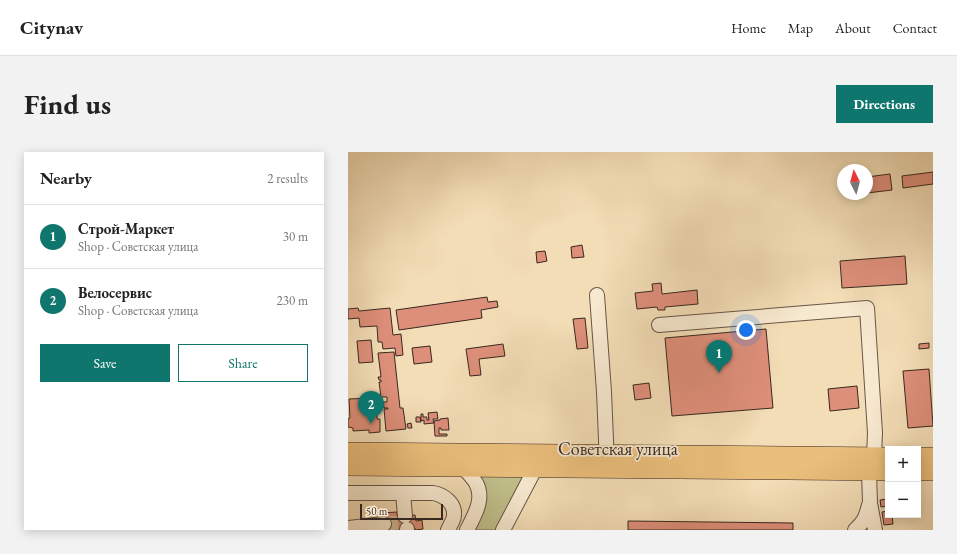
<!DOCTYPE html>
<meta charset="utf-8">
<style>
:root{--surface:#fff;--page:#f2f2f2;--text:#222;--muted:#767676;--line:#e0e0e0;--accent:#0f766e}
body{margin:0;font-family:"EB Garamond",serif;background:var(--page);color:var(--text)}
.controls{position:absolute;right:12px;bottom:12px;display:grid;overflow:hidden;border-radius:0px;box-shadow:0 2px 10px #0003}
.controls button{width:36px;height:36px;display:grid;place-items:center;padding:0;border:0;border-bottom:1px solid var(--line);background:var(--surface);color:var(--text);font:20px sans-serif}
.compass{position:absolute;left:489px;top:12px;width:36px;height:36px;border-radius:50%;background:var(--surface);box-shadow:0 2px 10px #0003;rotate:354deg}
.scale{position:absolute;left:12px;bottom:10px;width:83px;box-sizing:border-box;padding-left:4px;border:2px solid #392820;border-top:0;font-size:11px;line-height:14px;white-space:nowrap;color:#392820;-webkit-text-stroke:3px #f7e9d0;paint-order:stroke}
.you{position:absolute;left:398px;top:178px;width:14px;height:14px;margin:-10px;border:3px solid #fff;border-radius:50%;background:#1a73e8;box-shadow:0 0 0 6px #1a73e833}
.badge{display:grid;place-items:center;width:26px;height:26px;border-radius:50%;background:var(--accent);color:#fff;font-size:13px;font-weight:700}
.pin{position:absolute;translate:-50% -33px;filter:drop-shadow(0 1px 2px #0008)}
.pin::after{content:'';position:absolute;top:21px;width:14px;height:12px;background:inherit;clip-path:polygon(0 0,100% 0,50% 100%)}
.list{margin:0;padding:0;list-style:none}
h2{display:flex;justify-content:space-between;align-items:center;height:52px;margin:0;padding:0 16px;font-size:17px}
h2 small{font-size:13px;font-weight:400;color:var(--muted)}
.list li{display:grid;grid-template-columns:26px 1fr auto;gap:12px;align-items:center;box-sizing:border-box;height:64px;padding:0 16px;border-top:1px solid var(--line)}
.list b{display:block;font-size:15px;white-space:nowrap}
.list p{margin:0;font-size:13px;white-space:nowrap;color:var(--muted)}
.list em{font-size:13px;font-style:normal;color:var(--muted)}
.actions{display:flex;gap:8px;padding:12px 16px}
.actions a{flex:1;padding:9px 0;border:1px solid var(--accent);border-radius:0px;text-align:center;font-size:14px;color:var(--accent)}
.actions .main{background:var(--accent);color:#fff}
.map{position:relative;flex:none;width:585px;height:378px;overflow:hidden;border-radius:0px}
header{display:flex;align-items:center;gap:24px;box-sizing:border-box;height:56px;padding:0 20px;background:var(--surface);border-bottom:1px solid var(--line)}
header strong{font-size:19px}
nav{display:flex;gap:22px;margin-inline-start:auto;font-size:14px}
.intro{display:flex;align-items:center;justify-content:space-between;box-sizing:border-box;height:96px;padding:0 24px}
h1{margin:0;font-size:28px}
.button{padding:10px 18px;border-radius:0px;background:var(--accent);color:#fff;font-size:14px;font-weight:700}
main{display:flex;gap:24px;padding:0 24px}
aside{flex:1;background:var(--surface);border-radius:0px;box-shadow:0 2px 10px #0003}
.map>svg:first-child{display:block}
.green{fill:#c0bf8b;stroke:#7c7456}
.building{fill:#de8f7a;stroke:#392820}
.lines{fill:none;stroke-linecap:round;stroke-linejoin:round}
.minor-tunnel{stroke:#ceb998;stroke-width:14;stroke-dasharray:14 7;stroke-linecap:butt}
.minor-casing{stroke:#685546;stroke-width:16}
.major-casing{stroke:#392820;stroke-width:18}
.minor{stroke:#f7e9d0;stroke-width:14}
.major{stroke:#eabe7b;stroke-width:17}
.labels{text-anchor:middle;stroke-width:3.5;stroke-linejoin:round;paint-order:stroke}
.street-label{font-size:18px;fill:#392820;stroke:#f7e9d0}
</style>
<header>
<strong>Citynav</strong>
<nav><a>Home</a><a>Map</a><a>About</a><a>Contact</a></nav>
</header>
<div class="intro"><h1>Find us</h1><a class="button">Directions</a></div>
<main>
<aside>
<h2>Nearby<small>2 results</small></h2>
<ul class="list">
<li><span class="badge">1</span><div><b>Строй-Маркет</b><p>Shop · Советская улица</p></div><em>30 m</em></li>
<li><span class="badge">2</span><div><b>Велосервис</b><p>Shop · Советская улица</p></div><em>230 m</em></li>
</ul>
<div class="actions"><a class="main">Save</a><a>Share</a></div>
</aside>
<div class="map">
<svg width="585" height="378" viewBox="0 0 585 378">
<rect width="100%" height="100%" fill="#f3ddb6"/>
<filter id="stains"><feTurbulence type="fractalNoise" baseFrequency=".005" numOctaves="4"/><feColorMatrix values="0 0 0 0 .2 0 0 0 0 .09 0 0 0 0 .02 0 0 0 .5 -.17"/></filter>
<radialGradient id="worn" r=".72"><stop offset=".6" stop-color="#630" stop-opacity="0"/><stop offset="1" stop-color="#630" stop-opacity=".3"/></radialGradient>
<path class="green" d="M132,323H177L148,378H124L138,351Z"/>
<path class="building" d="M585,20V32L555,36L554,24Z
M542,22L544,38L519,41V25Z
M234,93L236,105L224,106L223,95Z
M197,99L199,109L189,111L188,100Z
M557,104L559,132L494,136L492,109Z
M313,131L314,142L349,138L350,152L317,155V158H310L309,155L289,157L287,141L305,139L304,132Z
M139,145L140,150L149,149L150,155L133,158L134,166L51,178L48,158Z
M10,156L11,159L42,156L45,183L53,182L55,203L48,204L47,196L35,197L34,190H30L29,174L12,175L11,166L0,167V157Z
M237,166L240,196L229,197L225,167Z
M418,177L425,256L324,264L317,186Z
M23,188L25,210L11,211L9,189Z
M581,191V196L571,197V192Z
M155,192L157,204L131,207L133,223L122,224L118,197Z
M82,194L84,210L66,212L64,196Z
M46,200L52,256H55L58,277L38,279L36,257H40V256H36L35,250H39V245H33L31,230H33V228H31L30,225H33L30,201Z
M581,217L585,274L560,276L555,219Z
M301,231L303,246L287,248L285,233Z
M509,234L511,256L482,259L480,237Z
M23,246L24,248L26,247V252H24V255H26V259H24V262L29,261V267H32V280L21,281V278L5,279V276L0,275V267L2,266L1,247Z
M89,260L90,267H85L86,271L76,272V268L73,269V262H75V265H79V268H81L80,261Z
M68,265H72L73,270H68Z
M100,266L101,278H93V276H91V282H99V284H87L86,269L92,268V267Z
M63,271L64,276H60L59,272Z
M540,347V354L533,355L532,348Z
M540,359V363H544L545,372L536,373L534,360Z
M49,360V365L67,363L68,369L74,368L75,377L67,378V376L49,378H36L34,361Z
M280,369L445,371V378H280Z"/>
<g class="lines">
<path class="minor-tunnel" d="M36,372L58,370"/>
<g class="minor-casing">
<path id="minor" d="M249,143L256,240L259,312
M311,173L519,156L527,281L526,304
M116,316C120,321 125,326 128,331C137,347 126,364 119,378
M521,319L522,351L527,378
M0,341H85C96,343 107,351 106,363C106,368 102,373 100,378
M55,341L57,364
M0,376L36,372
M59,377V378
M155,378L187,317
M507,378C516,370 518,365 521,353"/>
</g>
<g class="major-casing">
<path id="major" d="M0,299L540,304
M570,304H585
M0,315L540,320
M570,320H585"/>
</g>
<use href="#minor" class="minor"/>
<use href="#major" class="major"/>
</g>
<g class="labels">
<g class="street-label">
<text x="270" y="303">Советская улица</text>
</g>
</g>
<rect width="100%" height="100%" filter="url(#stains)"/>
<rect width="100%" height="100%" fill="url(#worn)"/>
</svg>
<div class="controls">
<button>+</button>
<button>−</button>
</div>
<svg class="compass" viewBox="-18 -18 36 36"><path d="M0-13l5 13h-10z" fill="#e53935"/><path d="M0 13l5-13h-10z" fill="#767676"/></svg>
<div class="scale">50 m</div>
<div class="you"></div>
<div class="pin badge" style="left:371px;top:221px">1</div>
<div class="pin badge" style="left:23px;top:272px">2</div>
</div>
</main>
